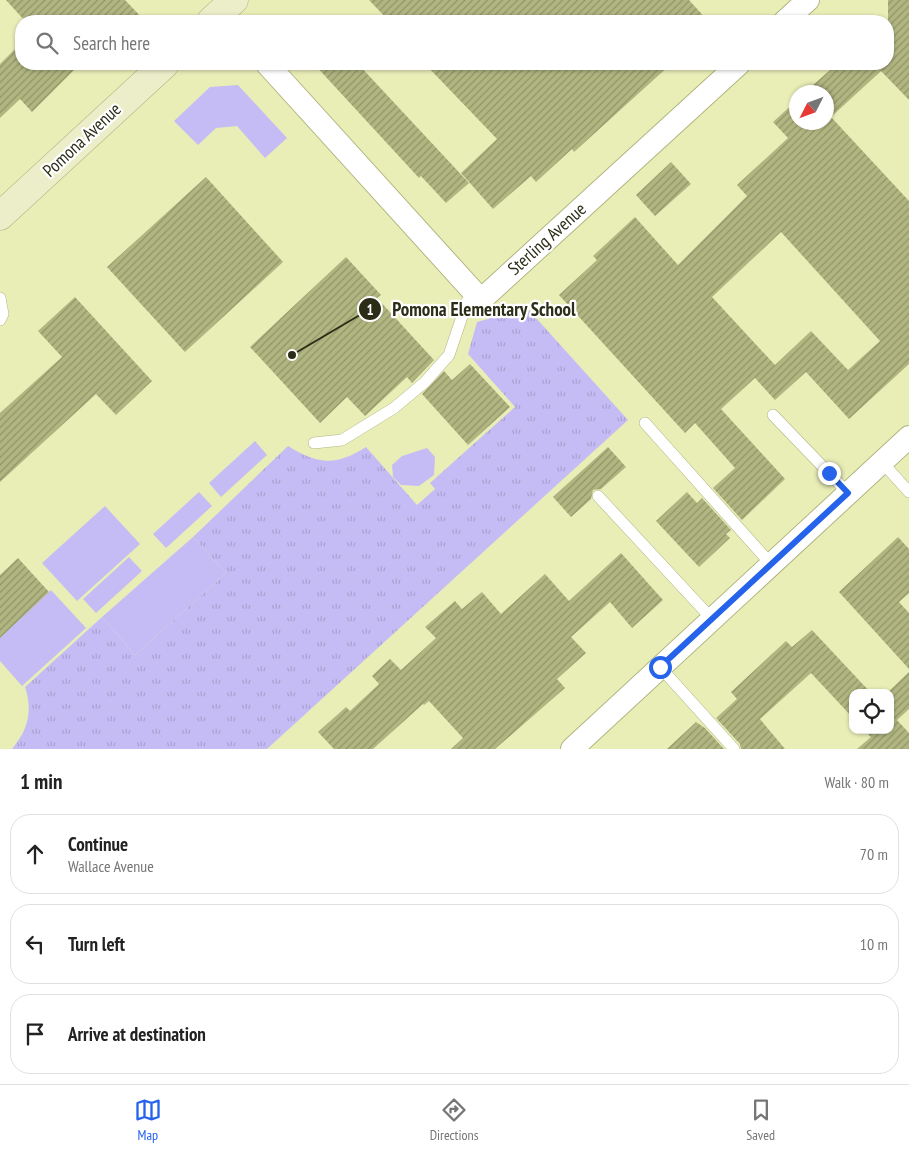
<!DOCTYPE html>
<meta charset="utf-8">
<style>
:root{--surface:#fff;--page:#f6f6f6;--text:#222;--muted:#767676;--line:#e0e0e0;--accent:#2563eb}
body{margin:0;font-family:"PT Sans Narrow",sans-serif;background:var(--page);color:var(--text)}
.controls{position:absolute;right:15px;bottom:15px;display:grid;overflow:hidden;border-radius:10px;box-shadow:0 1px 4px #0004}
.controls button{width:45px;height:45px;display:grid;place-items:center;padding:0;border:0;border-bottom:1px solid var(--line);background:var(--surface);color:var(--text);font:25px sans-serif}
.compass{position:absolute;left:789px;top:85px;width:45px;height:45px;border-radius:50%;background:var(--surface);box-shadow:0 1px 4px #0004;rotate:228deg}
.stop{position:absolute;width:15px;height:15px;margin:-11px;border:4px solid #2563eb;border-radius:50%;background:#fff}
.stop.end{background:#2563eb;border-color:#fff;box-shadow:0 1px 5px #0008}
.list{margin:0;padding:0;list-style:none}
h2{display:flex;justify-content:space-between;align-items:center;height:65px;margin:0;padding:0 20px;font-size:21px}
h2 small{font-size:16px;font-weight:400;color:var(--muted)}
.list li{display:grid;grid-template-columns:32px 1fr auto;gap:15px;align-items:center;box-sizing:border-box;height:80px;margin:0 10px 10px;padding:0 10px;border:1px solid var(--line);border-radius:20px}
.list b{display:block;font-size:19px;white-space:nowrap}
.list p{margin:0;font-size:16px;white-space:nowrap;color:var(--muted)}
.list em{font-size:16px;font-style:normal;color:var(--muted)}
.icon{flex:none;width:28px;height:28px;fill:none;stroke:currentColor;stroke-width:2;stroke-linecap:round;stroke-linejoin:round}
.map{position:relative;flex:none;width:909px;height:749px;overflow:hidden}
.search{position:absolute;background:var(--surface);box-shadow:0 1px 4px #0004;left:15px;right:15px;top:15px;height:55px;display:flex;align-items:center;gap:12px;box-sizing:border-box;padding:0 18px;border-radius:20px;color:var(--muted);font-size:19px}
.sheet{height:335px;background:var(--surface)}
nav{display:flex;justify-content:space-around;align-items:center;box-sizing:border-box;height:70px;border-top:1px solid var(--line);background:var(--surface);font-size:14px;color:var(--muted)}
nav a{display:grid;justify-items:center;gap:2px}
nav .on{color:var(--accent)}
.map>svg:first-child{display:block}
.grass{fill:url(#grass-tufts)}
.park{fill:#c5bcf5}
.building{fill:url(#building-hatch);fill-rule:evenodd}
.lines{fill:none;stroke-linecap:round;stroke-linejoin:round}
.lane-casing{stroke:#b1b580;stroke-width:12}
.street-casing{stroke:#b1b580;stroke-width:24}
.secondary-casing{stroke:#b1b580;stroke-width:29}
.lane{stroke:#fff;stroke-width:11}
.street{stroke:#fff;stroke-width:22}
.secondary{stroke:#eceec9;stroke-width:28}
.route{stroke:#2563eb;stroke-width:6}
.labels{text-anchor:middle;stroke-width:4.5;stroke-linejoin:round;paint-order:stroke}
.street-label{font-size:18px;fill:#2b2d17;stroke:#fff}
.leader{fill:none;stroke:#2b2d17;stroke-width:2}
.callout-dot{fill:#2b2d17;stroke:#fff;stroke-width:2}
.mark-label{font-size:15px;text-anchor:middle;font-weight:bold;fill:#fff}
.callout-label{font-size:19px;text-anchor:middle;font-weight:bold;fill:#2b2d17;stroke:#fff;stroke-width:4.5;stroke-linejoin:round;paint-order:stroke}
</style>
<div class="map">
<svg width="909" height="749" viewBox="0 0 909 749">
<defs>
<pattern id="grass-tufts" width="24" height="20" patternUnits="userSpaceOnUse" patternTransform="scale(1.25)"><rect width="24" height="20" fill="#c5bcf5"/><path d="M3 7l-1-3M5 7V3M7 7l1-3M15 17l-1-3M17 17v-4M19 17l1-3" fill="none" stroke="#a9a2d1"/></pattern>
<pattern id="building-hatch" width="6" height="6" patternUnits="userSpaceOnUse" patternTransform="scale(1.25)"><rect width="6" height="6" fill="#b1b681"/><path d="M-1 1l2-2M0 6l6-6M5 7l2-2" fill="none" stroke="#909469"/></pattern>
</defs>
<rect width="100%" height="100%" fill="#e9eeb7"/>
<path class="grass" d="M527,308L628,420L267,749H12C28,730 33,711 25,687L102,617L135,655L226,573L193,537L288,446C319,465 336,466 366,447L417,505L435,489L430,483L515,407L468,354L477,322Z"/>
<path class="park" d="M238,85L287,138L265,158L237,126L216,128L198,145L174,121L210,87Z
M255,441L267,455L221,497L209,483Z
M427,448L435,457L434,475L419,486L401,485L393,477L392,465L402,456Z
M199,492L212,506L166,548L153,534Z
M105,506L140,544L77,601L42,563Z
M193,537L226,573L135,655L102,617Z
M129,557L142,571L96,613L83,599Z
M51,590L86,628L22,686L0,661V637Z"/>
<path class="building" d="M6,0H125L145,21H25Z
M369,0H689L708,21H389Z
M888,0H909V100L881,71L831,117L909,201V364L849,419L806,372L775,400L755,378L721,409L785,479L742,520L713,488L735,468L695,423L685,433L559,295L597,260L593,256L635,217L678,265L747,196L737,185L788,138L773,122L796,101V122H826V92H805L837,64H888ZM781,232L880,341L848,370L811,331L775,365L712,297Z
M16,48L21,54V64H80L32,112L20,99L0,118V64Z
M314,64H358L469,183L446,203L421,176L419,178Z
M425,64H671L574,152L572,149L536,182L531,176L493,209L461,173L497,139Z
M671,162L691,184L655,216L636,195Z
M206,177L283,262L185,352L107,267Z
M346,257L381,295L377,298L434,360L412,383L407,377L365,416L347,397L320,423L250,347Z
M75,297L152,381L116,415L96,394L0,482V413L62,357L38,331Z
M470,364L510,407L468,445L422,394L444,371L452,380Z
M608,447L626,467L601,489L593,490L591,499L571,517L553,497Z
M687,492L697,503L702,498L731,530L726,534L730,538L699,567L656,521Z
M898,537L909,549V593L899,602L909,613V669L839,592Z
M621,553L663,600L632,628L610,602L571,637L586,653L557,679L565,688L495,749H451L463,738L429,701L424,705L423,704L373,749H334L318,732L346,707L350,711L379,684L372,676L390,659L401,670L436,638L425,627L455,601L462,609L482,592L501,614L545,574L569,601Z
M18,558L49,592L0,638V575Z
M812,630L871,693H853V718L811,673L760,719L785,749H741L740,744L716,718L737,699L731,692L786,641L792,647Z
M909,672V709L897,720L909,733V749H857L871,737L864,730H890V693H887Z
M696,722L705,728L724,749H667Z"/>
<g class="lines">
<g class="lane-casing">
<path id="lane" d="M0,298L3,314L0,320
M773,415L848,493
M645,423L771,564
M314,443L342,440L394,408L425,382L449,355L471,290
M882,462L909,492
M598,496L712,619
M660,667L734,749"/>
</g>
<g class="street-casing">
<path id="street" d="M785,21L808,0
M267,64L481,300L739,64
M572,749L909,437"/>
</g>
<g class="secondary-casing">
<path id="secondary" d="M211,21L234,0
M0,216L165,64"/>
</g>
<use href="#lane" class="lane"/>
<use href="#street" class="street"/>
<use href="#secondary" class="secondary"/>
</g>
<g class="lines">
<path class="route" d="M660,667L848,493L829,473"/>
</g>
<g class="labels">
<g class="street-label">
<text transform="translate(82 140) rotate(-43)" y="6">Pomona Avenue</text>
<text transform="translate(547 239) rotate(-42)" y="6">Sterling Avenue</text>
</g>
</g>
<path class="leader" d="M292 355L370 309"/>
<g class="callout-dot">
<circle cx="292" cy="355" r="5"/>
<circle cx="370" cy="309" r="12"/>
</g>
<g class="mark-label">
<text x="370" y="315">1</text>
</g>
<g class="callout-label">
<text x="484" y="316">Pomona Elementary School</text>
</g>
</svg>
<div class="controls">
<button><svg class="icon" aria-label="locate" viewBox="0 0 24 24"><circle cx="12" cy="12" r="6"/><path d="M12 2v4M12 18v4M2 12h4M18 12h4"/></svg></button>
</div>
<svg class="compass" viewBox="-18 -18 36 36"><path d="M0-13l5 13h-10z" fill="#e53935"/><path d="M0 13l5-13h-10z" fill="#767676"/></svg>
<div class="stop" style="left:660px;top:667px"></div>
<div class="stop end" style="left:829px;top:473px"></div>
<div class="search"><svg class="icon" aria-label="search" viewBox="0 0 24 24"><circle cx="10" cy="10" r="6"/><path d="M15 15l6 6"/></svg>Search here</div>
</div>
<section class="sheet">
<h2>1 min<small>Walk · 80 m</small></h2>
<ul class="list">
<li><svg class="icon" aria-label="ahead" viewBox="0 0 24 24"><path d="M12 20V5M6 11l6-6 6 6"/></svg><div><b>Continue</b><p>Wallace Avenue</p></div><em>70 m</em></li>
<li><svg class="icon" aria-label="left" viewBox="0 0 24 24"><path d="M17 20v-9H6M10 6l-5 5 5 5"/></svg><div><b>Turn left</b></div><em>10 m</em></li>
<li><svg class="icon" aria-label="arrive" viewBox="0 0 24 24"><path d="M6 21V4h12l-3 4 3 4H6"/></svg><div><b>Arrive at destination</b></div></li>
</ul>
</section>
<nav>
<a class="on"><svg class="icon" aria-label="map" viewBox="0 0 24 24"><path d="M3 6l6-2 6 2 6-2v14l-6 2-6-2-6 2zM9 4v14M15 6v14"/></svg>Map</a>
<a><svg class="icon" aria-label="directions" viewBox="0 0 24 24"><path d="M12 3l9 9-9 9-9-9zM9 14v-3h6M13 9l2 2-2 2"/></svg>Directions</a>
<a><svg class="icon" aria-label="saved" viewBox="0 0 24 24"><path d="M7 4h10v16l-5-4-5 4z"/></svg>Saved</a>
</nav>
